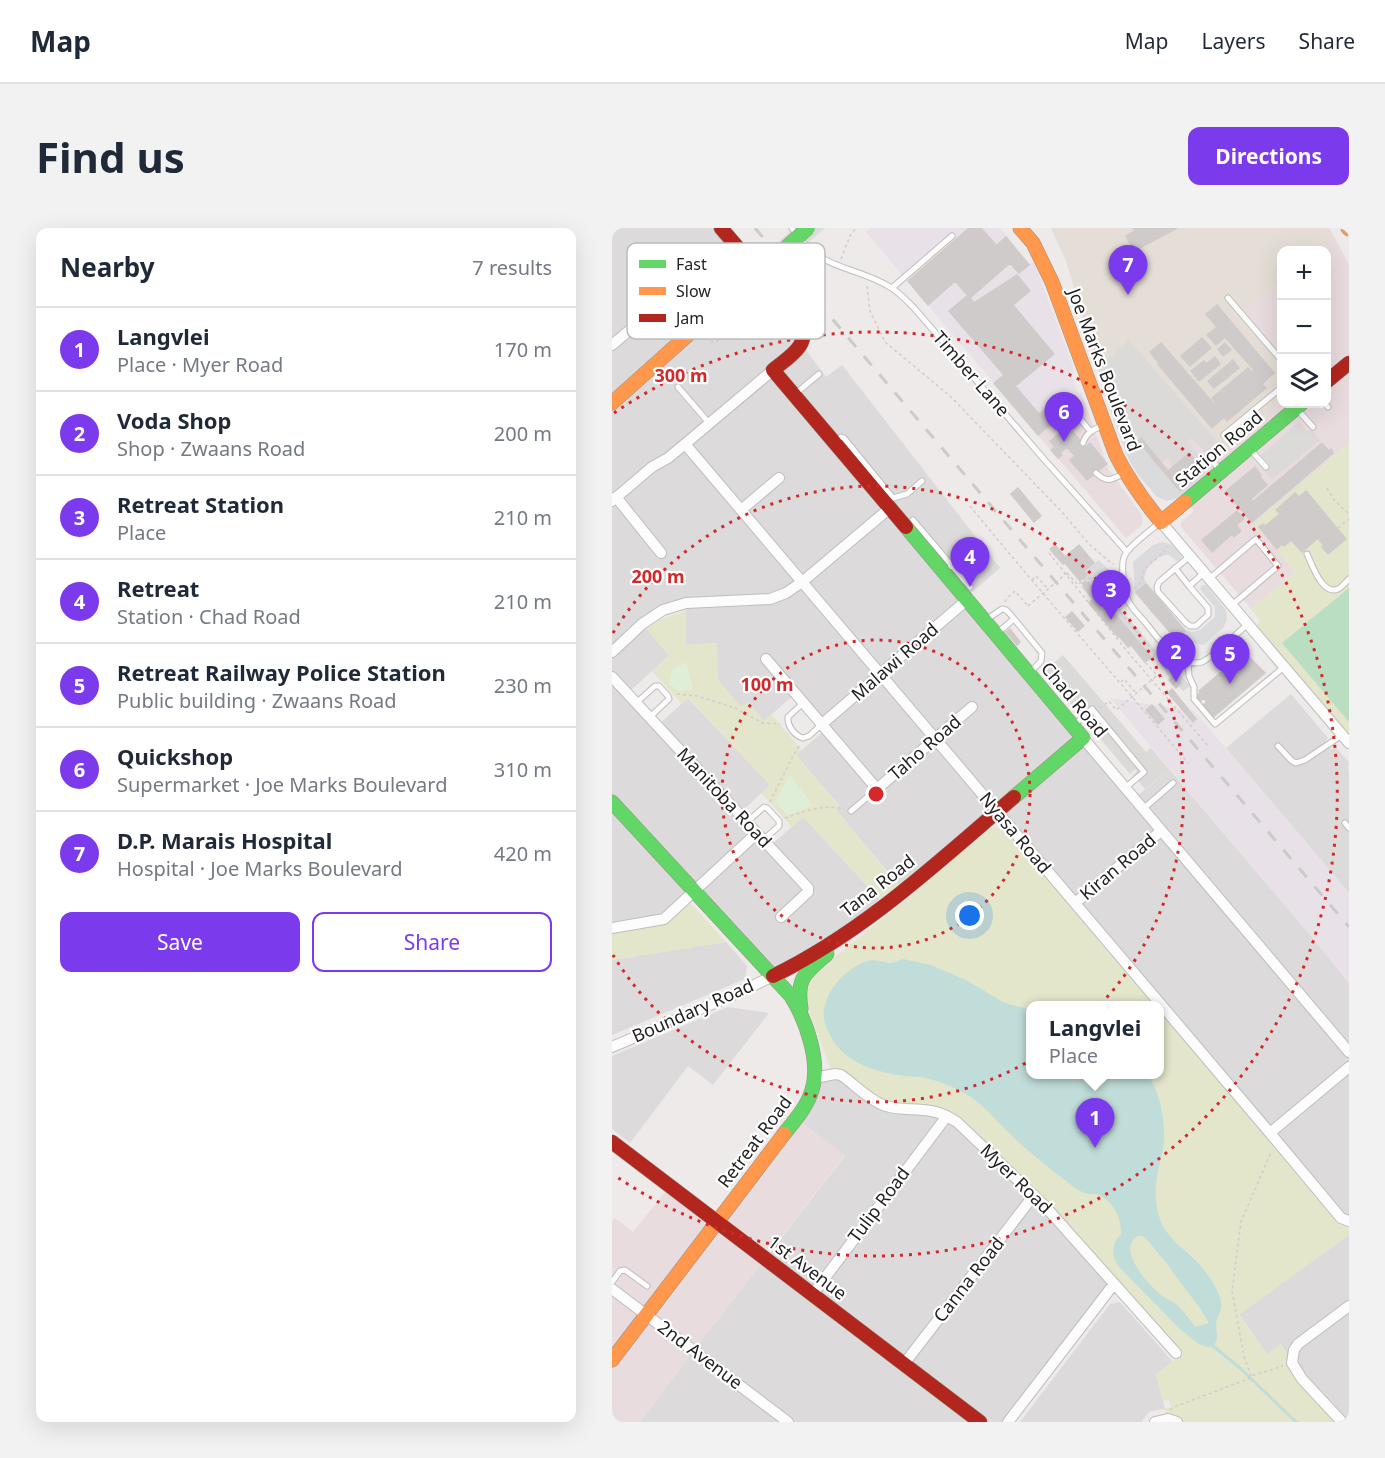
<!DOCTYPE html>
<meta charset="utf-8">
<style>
:root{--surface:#fff;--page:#f2f2f3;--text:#1f2937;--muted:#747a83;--line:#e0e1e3;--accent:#7c3aed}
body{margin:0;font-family:"Noto Sans",sans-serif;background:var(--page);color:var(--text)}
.controls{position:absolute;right:18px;top:18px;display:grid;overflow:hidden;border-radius:12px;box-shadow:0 6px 24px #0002}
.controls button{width:54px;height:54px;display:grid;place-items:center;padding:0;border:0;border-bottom:2px solid var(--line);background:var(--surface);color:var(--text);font:30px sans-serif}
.you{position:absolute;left:358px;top:688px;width:21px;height:21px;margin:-15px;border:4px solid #fff;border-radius:50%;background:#1a73e8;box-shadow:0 0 0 9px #1a73e833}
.badge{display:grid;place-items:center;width:39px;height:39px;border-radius:50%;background:var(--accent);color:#fff;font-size:20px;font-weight:700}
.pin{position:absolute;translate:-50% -50px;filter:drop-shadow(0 2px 3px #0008)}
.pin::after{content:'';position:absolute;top:32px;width:21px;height:18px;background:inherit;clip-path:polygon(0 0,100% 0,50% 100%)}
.popup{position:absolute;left:414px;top:773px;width:138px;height:78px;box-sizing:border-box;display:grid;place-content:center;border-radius:12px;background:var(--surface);filter:drop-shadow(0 2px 4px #0005);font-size:20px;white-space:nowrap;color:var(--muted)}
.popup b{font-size:22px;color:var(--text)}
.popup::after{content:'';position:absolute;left:50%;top:100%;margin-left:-12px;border:12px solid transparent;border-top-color:var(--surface)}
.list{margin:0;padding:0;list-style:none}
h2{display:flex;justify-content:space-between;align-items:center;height:78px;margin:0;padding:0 24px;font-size:26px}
h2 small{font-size:20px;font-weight:400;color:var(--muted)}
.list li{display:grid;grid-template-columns:39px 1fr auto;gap:18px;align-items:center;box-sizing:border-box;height:84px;padding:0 24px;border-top:2px solid var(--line)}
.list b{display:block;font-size:22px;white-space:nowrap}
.list p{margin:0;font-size:20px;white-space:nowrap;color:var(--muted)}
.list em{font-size:20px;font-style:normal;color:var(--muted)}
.actions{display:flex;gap:12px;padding:18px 24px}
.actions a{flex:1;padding:14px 0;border:2px solid var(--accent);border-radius:12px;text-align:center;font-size:21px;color:var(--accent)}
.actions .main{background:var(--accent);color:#fff}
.icon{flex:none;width:33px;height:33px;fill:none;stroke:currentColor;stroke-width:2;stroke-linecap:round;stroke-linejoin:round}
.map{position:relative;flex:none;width:737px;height:1194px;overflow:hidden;border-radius:12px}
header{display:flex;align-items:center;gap:36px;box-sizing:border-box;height:84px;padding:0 30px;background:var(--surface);border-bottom:2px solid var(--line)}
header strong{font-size:28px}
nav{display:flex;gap:33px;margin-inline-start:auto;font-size:21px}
.intro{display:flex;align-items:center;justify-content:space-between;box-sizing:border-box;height:144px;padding:0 36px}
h1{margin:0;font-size:42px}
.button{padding:15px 27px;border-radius:12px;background:var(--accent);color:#fff;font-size:21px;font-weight:700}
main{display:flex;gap:36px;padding:0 36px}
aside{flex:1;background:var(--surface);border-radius:12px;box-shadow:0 6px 24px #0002}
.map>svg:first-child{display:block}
.residential{fill:#dcdada}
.commercial{fill:#e9dcdf}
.industrial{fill:#e9e1e8}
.education{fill:#e4ded6}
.grass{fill:#e3e6cb}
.park{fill:#dfefd7}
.pitch{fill:#b9dec1}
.parking{fill:#dbdad9}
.plaza{fill:#dbdbde}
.water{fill:#c0ddd9;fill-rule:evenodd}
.pier{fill:#dddcdb}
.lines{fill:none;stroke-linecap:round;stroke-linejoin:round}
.stream{stroke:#c0ddd9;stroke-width:3}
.building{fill:#cecbca;stroke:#d0cbca;stroke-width:1.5}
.lane-casing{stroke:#bfbdbd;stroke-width:7}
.street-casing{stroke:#bfbdbd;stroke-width:12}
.fast-casing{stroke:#959083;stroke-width:15}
.slow-casing{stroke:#959083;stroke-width:15}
.jam-casing{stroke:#959083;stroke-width:15}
.path{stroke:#d5c9cb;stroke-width:1.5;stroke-dasharray:3 3;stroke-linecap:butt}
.lane{stroke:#fcfcfc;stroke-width:5}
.street{stroke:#fcfcfc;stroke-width:10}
.fast{stroke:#63d668;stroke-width:14}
.slow{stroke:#ff974d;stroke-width:14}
.jam{stroke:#b3261e;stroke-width:14}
.rail{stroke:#cbcbca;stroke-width:3;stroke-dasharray:12 12;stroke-linecap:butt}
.fast-bridge-casing{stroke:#959083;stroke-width:15;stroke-linecap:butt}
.path-bridge{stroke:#d5c9cb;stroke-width:1.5;stroke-dasharray:3 3;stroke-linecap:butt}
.fast-bridge{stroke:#63d668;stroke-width:14}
.ring{fill:none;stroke:#d62828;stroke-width:3;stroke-dasharray:3 6}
.labels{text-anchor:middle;stroke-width:4.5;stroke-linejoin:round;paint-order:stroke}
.street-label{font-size:18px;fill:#1f1f1f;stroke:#fff}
.key{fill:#fff;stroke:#bcbcbc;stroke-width:1.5}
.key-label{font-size:16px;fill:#1f1f1f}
.centre{fill:#d62828;stroke:#fff;stroke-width:3}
.ring-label{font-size:18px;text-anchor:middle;font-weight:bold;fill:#d62828;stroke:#fff;stroke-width:4.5;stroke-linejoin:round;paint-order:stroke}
</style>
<header>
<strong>Map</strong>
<nav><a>Map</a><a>Layers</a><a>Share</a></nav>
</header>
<div class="intro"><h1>Find us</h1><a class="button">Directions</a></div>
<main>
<aside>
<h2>Nearby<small>7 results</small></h2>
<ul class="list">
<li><span class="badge">1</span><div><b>Langvlei</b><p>Place · Myer Road</p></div><em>170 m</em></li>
<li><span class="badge">2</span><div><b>Voda Shop</b><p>Shop · Zwaans Road</p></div><em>200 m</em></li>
<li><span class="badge">3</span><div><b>Retreat Station</b><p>Place</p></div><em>210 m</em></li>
<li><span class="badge">4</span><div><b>Retreat</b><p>Station · Chad Road</p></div><em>210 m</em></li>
<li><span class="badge">5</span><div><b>Retreat Railway Police Station</b><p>Public building · Zwaans Road</p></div><em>230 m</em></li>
<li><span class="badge">6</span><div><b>Quickshop</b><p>Supermarket · Joe Marks Boulevard</p></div><em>310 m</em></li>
<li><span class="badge">7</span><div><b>D.P. Marais Hospital</b><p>Hospital · Joe Marks Boulevard</p></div><em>420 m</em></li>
</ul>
<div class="actions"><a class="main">Save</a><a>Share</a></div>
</aside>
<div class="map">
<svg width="737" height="1194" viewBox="0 0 737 1194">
<rect width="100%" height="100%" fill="#edeae9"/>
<path class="residential" d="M0,0H109L192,108L196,125L214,149L230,137L388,340L359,365L523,570L557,541L699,708L737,755V996L385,583L292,663L224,582L227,577L184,527L214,501L183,466L152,493L136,474L129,479L105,451L104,415L74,417V376L30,396L57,427L16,465L45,498L76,470L158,557L127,586L158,618L191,589L274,678L161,748L83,662L54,689L0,700Z
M679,466L716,510L714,512L719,522L723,519L737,534L736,542L737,543V665L614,520Z
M114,714L135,738L133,751L0,807V732Z
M116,779L157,785L101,857L76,838L18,915L0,901V828Z
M223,846L262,872L345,894L502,1056L396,1194H28L82,1122L233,928L184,890L203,850Z
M737,1007V1194H730L680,1135L655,1126L627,1086Z
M508,1074L561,1134L544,1146L553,1181L538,1183L529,1194H408L498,1076Z"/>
<path class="commercial" d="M722,8L737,37V215L643,295L683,344L639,381L569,299V294L582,283L502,185L486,140L517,112L613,223L669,174L670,176H714V22H704Z
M669,52V129L632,83Z
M471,170L497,242L530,287V297L514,310L426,207Z
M184,890L233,927L82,1122L28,1194H0V993L3,990L21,1004L58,958L105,994Z"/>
<path class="industrial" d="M258,0H387L395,8L417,36L422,34L462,141L460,148L465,162L470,165L471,170L426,207L254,4Z
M498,470L582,483L737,665V755L699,708Z"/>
<path class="education" d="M439,0H717L722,8L704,22H670L669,52L632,83L669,129V174L613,223L517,112L486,140L454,33Z"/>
<path class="grass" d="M737,215V508L644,398L648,393L639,381L683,344L642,295Z
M74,382V417L105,415L106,451L129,479L136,474L152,493L159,486L190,522L184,527L227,578L224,582L286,657L268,671L191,589L180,599L149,565L158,557L77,470L70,476L40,443L57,427L34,401L48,392Z
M384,599L391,603L393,601L543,777L418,778V846H548V783L728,996L737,1000V1007L627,1087L655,1126L669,1116L675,1125V1135L680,1147L724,1194H573L563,1187L553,1185V1181L559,1179L557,1172L551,1173L544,1146L571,1126L421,957L345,887C328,876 309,877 290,875C283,875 277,874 271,872C255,864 236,839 219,841C213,824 192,778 194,763C194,755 198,752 202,746L296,670L376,601Z
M79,676L114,714L0,732V706L51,696L74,677Z"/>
<path class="park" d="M74,434L81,461L68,463L57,456L60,442Z
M178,547L201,578L175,587L164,573Z"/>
<path class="pitch" d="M737,360V494L670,415Z"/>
<path class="parking" d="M517,112L609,218L596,228L580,210L574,215L579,222L561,238L555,230L548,236L498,175L486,140Z
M687,194L695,204L699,201L708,212L660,252L651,241L657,236L649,227Z
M451,427L534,524L539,520L557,541L533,561L521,547L525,543L524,541L518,546L476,496L481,491L470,478L464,482L431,444Z"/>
<path class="plaza" d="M496,170L502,185L567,263L592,243L577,224L579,222L573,215H577L593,235L594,241L592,247L566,270L555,273L545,269L527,248L517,232L494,171Z
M551,314L560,317L569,327V331L565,333L557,327H553L547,329L535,340L532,350L534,354L574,402L580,404L588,402L603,389V379L588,361L590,357H594L614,382L615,391L612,399L592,417L563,411L523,365L521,334L541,317Z
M487,332L499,344L501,349L505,373L508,380L561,443L570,449L578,458L571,463L566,458L569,455L563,448L559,451L554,445V443L543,429L540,431L477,355L475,356L471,351L475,347L472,343Z"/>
<path class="water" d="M291,731L319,737L354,752L391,774L418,782V846L536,847C548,864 553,892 552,913C551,925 547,937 545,949C542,964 544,985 551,998C558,1011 569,1019 579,1028C591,1039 606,1058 609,1074C611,1082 605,1088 604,1096C604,1105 608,1110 601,1118C588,1122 578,1108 568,1101L507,1039C499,1028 499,1016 509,1006C510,991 501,972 486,967C484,966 478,966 476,966C471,965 467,962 463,960C441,943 419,926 399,907C384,893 371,875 352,865C340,858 327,853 314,850C305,848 295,849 286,847C259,843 227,831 216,803C212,795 210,786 213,777C218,758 234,742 252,734C261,730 269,734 278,735C282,735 288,732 291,731ZM526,1008H531L537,1014L556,1037L562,1046L581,1071L588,1080L597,1095L583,1099C578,1091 572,1084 565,1077C560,1073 554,1071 549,1067C537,1057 503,1021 526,1008Z"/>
<path class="pier" d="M182,0H213L132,71L119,56Z"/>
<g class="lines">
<path class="stream" d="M601,1118L628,1140L684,1194"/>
</g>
<path class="building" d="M357,0H369L384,17L316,77L296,53Z
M521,0H565L522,23L514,8L523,3Z
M394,9L417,37L407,45L398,35L358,70L343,53Z
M405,47L418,63L401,77L442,126L403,158L427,186L450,167L460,179L426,207L382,155L392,147L337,83L356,67L362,75Z
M605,77L662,145L650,156L654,160L615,193L612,189L600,200L546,136L547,135L538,124L549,115L602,176L604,175L600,170L636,140L640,144L642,142L613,109L604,117L595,107L605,99L594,86Z
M590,110L599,120L578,138L569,128Z
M613,115L619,122L611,128L606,121Z
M603,129L608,136L587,153L579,143L592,133L594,136Z
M621,132L627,140L602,160L596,153Z
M459,195L463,200L460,202L466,210L448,225L450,227L446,230L439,222L443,219L438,213Z
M466,210L474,219L478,215L495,236L475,252L458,232L463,228L455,219Z
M529,210L556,243L577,225L592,243L568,263L526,213Z
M710,215L717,223L719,221L721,225L640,294L630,283Z
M643,239L649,247L648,249L655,257L639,271L641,274L630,283L614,263Z
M406,260L429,288L422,294L399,266Z
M694,263L734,311L716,326L710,319L712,318L706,310L690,324L679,312L672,318L670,316L665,321L647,299L651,296L653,298L668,286L664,282L683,265L687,269Z
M625,283L632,291L624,297L618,289Z
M618,289L629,303L622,309L620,306L600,324L590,312Z
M443,317L453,329L467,317L482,335L472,343L475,347L468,353L453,335L451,336L438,321Z
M473,353L475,356L476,354L539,429L533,434L519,417L516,419L507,408L506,409L477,375L481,371L471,359L472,358L470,355Z
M534,356L573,403L563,410L524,364Z
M460,384L472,398L466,403L454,389Z
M398,401L408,414L405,417L394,404Z
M631,426L633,428L635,427L653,445L601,489L591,477L595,474L592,470L588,473L584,468L588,465L587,463Z
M563,448L569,455L564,460L557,452Z
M560,461L584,491L581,494L556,465Z
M540,477L552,491L546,496L534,482Z"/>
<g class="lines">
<g class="lane-casing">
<path id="lane" d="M180,0C208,44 240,36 278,59C288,65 295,73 303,81L430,229L515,324
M280,60L340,8
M616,70L670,133
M66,159L97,195
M183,166L207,146
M713,176L716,179
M685,181L701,199
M445,199L461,187L469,192L478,203
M612,207L670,159
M222,214L229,209L232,210L281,270L295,266L310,253
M471,215C474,205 481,201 491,198
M637,220L654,239
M596,228L608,242
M484,245C495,255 499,252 511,246
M301,292L358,359
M546,296C538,303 517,318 513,327C508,335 512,364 516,372C519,380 527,387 533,394C545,409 566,441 590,434C600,430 626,404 636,396
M695,326C700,336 710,368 726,361C730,359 734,354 737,351
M578,328L547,354L545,359L546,364L574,395L578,398H584L596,387V380L577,358L592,345
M338,339L351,329
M563,340L577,358
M597,351L644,311L666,338L620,377
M374,392L390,381L394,382L398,386L430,425L429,433L418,445
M385,405L402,391
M576,434L577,448L582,459V471L603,496L672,439
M24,475L43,458H47L56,468L57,471L38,489
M191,475L176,489C175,498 183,508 191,510L197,508L210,496
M462,497L480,481L532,544L513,560
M666,518L680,533L684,535L693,532L730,507
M531,581L561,555
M239,583L265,561
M135,594L152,579L155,580L167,593V598L151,612
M733,595L737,600
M0,1054L8,1043L13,1042L35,1058"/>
</g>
<g class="street-casing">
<path id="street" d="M0,117L121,15
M73,216L658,905L724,984L729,990L737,993
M4,269L49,325
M0,273L40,239L56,230L73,216L161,142
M129,282L167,250
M549,294L737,515
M0,424L30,396L51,382L74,375L158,371L174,365L190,354L278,280
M154,431L265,561L360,479
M0,449L196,660V664L169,689
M210,496L355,372
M471,510L737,824
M463,675L549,603
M0,700L52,691L145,605
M0,819L126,765L161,748
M203,850L223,846L229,847C242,856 256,871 271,877C286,883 303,880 319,883C328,884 337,889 345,894L431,976L564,1125
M658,905L737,839
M0,1061L176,1194
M200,1067L335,888
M292,1136L422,967
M396,1194L502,1056
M543,1194L556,1191L565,1194
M730,1194L690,1151L680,1135L682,1122L686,1116L737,1078"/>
</g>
<g class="fast-casing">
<path id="fast" d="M573,274L689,176
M294,299L471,510L402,569
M0,574L179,768C194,792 209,834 200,862C195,879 183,892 172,906
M189,781C184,750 193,745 215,726"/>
</g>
<g class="slow-casing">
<path id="slow" d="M408,0L421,15L440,54L504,227C516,251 532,273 549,294L573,274
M736,0L737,1
M0,175L125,63
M0,1132L172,906"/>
</g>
<g class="jam-casing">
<path id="jam" d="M109,0L188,92C200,117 178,128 161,142L294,299
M714,154L737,135
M161,748C252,704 326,634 402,569
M0,914L368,1194"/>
</g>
<path class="path" d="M229,31L238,8L244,0
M118,33L127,43
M255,58L258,83L273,114L338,168L450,284L477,316L498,334L502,336
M120,85L99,110L98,112L100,114H103L156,85L144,63
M156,86L175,111
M715,260L722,272L737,286
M358,278C429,365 504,449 576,535
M726,300L737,291
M437,325L515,423L597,519
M455,345L466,357L474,349L479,350L542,424V428L534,435L545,447L542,450
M420,352L424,348L436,361
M495,369L503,362
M393,374L395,370L403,363L416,378
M541,385L524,364L523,360C534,351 528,347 535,339C541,331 552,328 555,318
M509,454L512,451L524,465
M65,466L85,468L123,480L151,495L168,496
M488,480L497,473L504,482L514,474
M158,574L182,526L188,517
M173,590C191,583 213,576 232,581
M639,1148L632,1128L620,1063L629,994L659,924
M558,1182L562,1179L636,1151L639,1148L671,1138"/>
<use href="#lane" class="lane"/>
<use href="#street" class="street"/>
<use href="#fast" class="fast"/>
<use href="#slow" class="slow"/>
<use href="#jam" class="jam"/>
<path class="rail" d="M143,0L737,699"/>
<g class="fast-bridge-casing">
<path id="fast-bridge" d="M125,63L196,0"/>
</g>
<path class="path-bridge" d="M416,378L455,345
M514,474L542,450"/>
<use href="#fast-bridge" class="fast-bridge"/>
</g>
<g class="ring">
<circle cx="264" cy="566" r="154"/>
<path d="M1 405A308 308 0 1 1 1 727"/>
<path d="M2 185A462 462 0 1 1 2 947"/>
</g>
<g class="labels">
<g class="street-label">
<text transform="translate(492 142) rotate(69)" y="6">Joe Marks Boulevard</text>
<text transform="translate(359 146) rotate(49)" y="6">Timber Lane</text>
<text transform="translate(607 221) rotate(-40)" y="6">Station Road</text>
<text transform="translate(283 434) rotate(-41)" y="6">Malawi Road</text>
<text transform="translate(462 472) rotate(50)" y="6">Chad Road</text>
<text transform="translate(313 520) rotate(-41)" y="6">Taho Road</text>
<text transform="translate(112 570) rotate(47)" y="6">Manitoba Road</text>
<text transform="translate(403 605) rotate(50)" y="6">Nyasa Road</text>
<text transform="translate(506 639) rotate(-40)" y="6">Kiran Road</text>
<text transform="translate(266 658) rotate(-38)" y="6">Tana Road</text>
<text transform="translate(81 783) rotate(-24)" y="6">Boundary Road</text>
<text transform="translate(143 914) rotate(-53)" y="6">Retreat Road</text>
<text transform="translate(404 951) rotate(44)" y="6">Myer Road</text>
<text transform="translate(267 977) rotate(-53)" y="6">Tulip Road</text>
<text transform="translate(195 1040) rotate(37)" y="6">1st Avenue</text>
<text transform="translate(357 1052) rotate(-52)" y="6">Canna Road</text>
<text transform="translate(88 1127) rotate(37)" y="6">2nd Avenue</text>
</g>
</g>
<rect x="15" y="15" width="198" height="96" rx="9" class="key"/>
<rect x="27" y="32" width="27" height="8" fill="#63d668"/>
<rect x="27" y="59" width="27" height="8" fill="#ff974d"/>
<rect x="27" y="86" width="27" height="8" fill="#b3261e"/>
<g class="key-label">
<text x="64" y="42">Fast</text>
<text x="64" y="69">Slow</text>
<text x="64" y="96">Jam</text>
</g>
<circle cx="264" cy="566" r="9" class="centre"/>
<g class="ring-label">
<text x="69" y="154">300 m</text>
<text x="46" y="355">200 m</text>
<text x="155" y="463">100 m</text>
</g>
</svg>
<div class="controls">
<button>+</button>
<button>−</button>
<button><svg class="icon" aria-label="layers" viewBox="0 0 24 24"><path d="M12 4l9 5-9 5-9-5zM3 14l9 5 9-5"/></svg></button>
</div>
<div class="you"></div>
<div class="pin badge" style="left:483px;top:920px">1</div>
<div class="popup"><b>Langvlei</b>Place</div>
<div class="pin badge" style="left:564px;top:454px">2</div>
<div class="pin badge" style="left:499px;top:392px">3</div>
<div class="pin badge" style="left:358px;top:359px">4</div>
<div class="pin badge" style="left:618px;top:456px">5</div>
<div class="pin badge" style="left:452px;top:214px">6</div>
<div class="pin badge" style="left:516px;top:67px">7</div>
</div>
</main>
